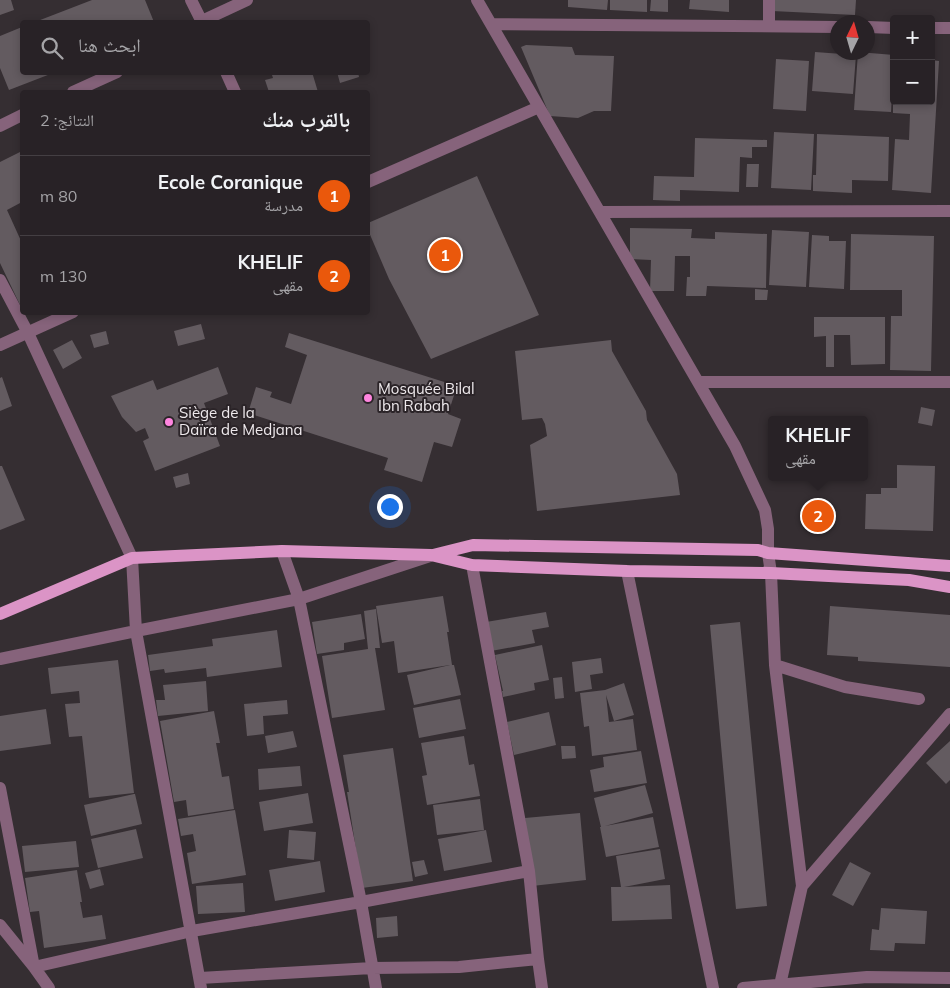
<!DOCTYPE html>
<html lang="ar">
<meta charset="utf-8">
<style>
:root{--surface:#282226;--page:#302a2e;--text:#f1f3f6;--muted:#a5a4a7;--line:#443f43;--accent:#ea580c}
body{margin:0;font-family:Mulish,"Noto Naskh Arabic",sans-serif;background:var(--page);color:var(--text);direction:rtl}
.controls{position:absolute;right:15px;top:15px;display:grid;overflow:hidden;border-radius:5px;box-shadow:0 2px 8px #0003}
.controls button{width:45px;height:45px;display:grid;place-items:center;padding:0;border:0;border-bottom:1px solid var(--line);background:var(--surface);color:var(--text);font:25px sans-serif}
.compass{position:absolute;left:830px;top:15px;width:45px;height:45px;border-radius:50%;background:var(--surface);box-shadow:0 2px 8px #0003;rotate:5deg}
.you{position:absolute;left:389px;top:506px;width:18px;height:18px;margin:-12px;border:4px solid #fff;border-radius:50%;background:#1a73e8;box-shadow:0 0 0 8px #1a73e833}
.badge{display:grid;place-items:center;width:32px;height:32px;border-radius:50%;background:var(--accent);color:#fff;font-size:16px;font-weight:700}
.pin{position:absolute;translate:-50% -50%;border:2px solid #fff;box-shadow:0 1px 5px #0006}
.popup{position:absolute;left:768px;top:416px;width:100px;height:65px;box-sizing:border-box;display:grid;place-content:center;border-radius:5px;background:var(--surface);filter:drop-shadow(0 1px 4px #0005);font-size:16px;white-space:nowrap;color:var(--muted)}
.popup b{font-size:19px;color:var(--text)}
.popup::after{content:'';position:absolute;left:50%;top:100%;margin-left:-10px;border:10px solid transparent;border-top-color:var(--surface)}
.list{margin:0;padding:0;list-style:none}
h2{display:flex;justify-content:space-between;align-items:center;height:65px;margin:0;padding:0 20px;font-size:21px}
h2 small{font-size:16px;font-weight:400;color:var(--muted)}
.list li{display:grid;grid-template-columns:32px 1fr auto;gap:15px;align-items:center;box-sizing:border-box;height:80px;padding:0 20px;border-top:1px solid var(--line)}
.list b{display:block;font-size:19px;white-space:nowrap}
.list p{margin:0;font-size:16px;white-space:nowrap;color:var(--muted)}
.list em{font-size:16px;font-style:normal;color:var(--muted)}
.icon{flex:none;width:28px;height:28px;fill:none;stroke:currentColor;stroke-width:2;stroke-linecap:round;stroke-linejoin:round}
.map{position:relative;flex:none;width:950px;height:988px;overflow:hidden;direction:ltr}
.search{position:absolute;background:var(--surface);box-shadow:0 2px 8px #0003;left:20px;top:20px;width:350px;height:55px;display:flex;align-items:center;gap:12px;box-sizing:border-box;padding:0 18px;border-radius:5px;color:var(--muted);font-size:19px}
.panel{position:absolute;background:var(--surface);box-shadow:0 2px 8px #0003;left:20px;top:90px;width:350px;height:225px;border-radius:5px;direction:rtl}
.map>svg:first-child{display:block}
.building{fill:#635b60}
.lines{fill:none;stroke-linecap:round;stroke-linejoin:round}
.minor{stroke:#86637b;stroke-width:12}
.major{stroke:#db94c6;stroke-width:12}
.poi-dot{fill:#ff85df;stroke:#2b2428;stroke-width:2}
.labels{text-anchor:middle;stroke-width:4;stroke-linejoin:round;paint-order:stroke}
.poi-label{font-size:15px;fill:#eee9ec;stroke:#2b2428;text-anchor:start}
</style>
<div class="map">
<svg width="950" height="988" viewBox="0 0 950 988">
<rect width="100%" height="100%" fill="#352e32"/>
<path class="building" d="M0,0H11L14,10L0,15Z
M92,0H145L154,22H35Z
M568,0H608L607,10L568,7Z
M610,0H647V12L610,10Z
M651,0H668V12L650,11Z
M690,0H729V12L689,9Z
M773,0H856L855,15L772,11Z
M22,27V72L53,73L9,90L0,68V36Z
M526,45L572,47L575,55L614,56L611,111H594L578,118L550,116L521,47Z
M815,52L856,55L853,94L812,91Z
M858,52L894,55L891,112L854,110Z
M776,59L809,61L806,111L773,109Z
M931,60L939,61L931,193L892,190L895,139L909,140L910,114L893,113V101H931Z
M271,72H312L318,92H269L265,80L273,78Z
M337,72H358L359,77L340,83Z
M774,132L814,134L811,190L771,188Z
M817,134L889,137L888,181L852,180V193L813,191V175H816Z
M695,138L767,140V147H752V158L740,157L739,192L680,190V201L653,200L654,176L694,177Z
M22,151V202L7,210L22,243V309L0,263V162Z
M747,164H759L758,187H746Z
M477,176L539,315L431,359L389,279L368,230V223Z
M630,228L692,229L691,238L715,239V232L767,234L766,288L707,286L706,296H686L687,277H690V256H675L674,291H650L651,260L630,259Z
M772,230L809,232L806,287L769,285Z
M851,234L934,236L931,371L890,370L891,316H902V290H850Z
M812,235L829,236V241H846L844,289L809,287Z
M755,289L768,290L767,300H755Z
M814,317H885V364L851,365L850,335H834V367H826V336L814,337Z
M201,324L205,339L178,346L174,331Z
M106,331L109,344L94,348L90,335Z
M289,333L457,386L448,414L461,419L452,447L434,442L422,482L384,470L388,458L248,413L256,387L272,392L270,397L291,404L307,355L285,347Z
M72,340L82,358L63,369L53,350Z
M611,340L612,351L646,411L647,420L677,474L680,495L537,511L530,445L547,436L545,424L542,418L522,420L515,351Z
M218,367L228,394L204,403L220,446L155,471L143,441L149,438L145,428L136,432L122,417L111,396L153,380L157,390Z
M2,377L12,406L0,411V378Z
M921,407L935,410L932,426L918,423Z
M897,465L935,466L933,531L865,529L866,494H881V488H897Z
M0,466H2L25,520L0,530Z
M188,473L190,484L176,488L173,477Z
M443,596L449,632H447L452,665H454L461,695L414,705L407,675L450,665L398,673L394,641L382,643L376,606Z
M830,606L950,615V667L858,661V657L827,655Z
M376,609L380,648H375L385,710L332,718L322,656L368,649L364,611Z
M546,612L549,627L532,630L535,643L491,651L486,622Z
M361,614L365,639L344,643V650L317,654L312,622Z
M740,622L767,906L736,909L710,625Z
M277,630L282,667L207,677L206,668L165,673L164,669L150,671L148,655L213,646L212,639Z
M542,645L549,680L534,683L535,690L503,697L502,691H503L495,655Z
M601,658L603,673L590,675L592,689L575,692L572,662Z
M118,660L134,793L89,798L82,736L69,737L65,704L80,703L79,691L51,694L48,668Z
M562,677L564,698L555,699L553,678Z
M206,681L208,711L158,716L156,700H165L163,685Z
M624,683L634,715L614,721L606,695L609,722L633,719L637,750L592,756L589,726L584,727L580,693L605,690Z
M460,699L466,729L419,738L413,708Z
M287,700L288,714L263,716L264,734L247,736L244,704Z
M46,709L51,744L0,751V716Z
M214,711L220,743H216L222,777L229,776L234,809L188,816L186,800L174,802L160,721Z
M549,712L556,745L514,755L507,722Z
M293,731L297,747L268,753L265,736Z
M464,736L469,765L474,764L480,796L427,805L422,776L427,775L421,743Z
M950,741V780L946,784L926,763Z
M561,746H575L576,758L562,759Z
M393,748L413,881L362,888L347,792H349L343,755Z
M641,751L647,783L594,792L590,770L604,767L603,757Z
M300,766L302,786L259,790L258,769Z
M645,785L653,813L605,826L653,817L659,847L606,857L600,827H601L594,798Z
M308,793L313,823L264,831L259,802Z
M134,794H135L142,824L91,836L84,805Z
M480,799L484,830L437,835L433,805Z
M235,810L246,875L192,884L187,853L196,851L193,834L181,836L178,819Z
M580,813L586,880L532,886L525,818Z
M136,829L143,858L98,868L91,839Z
M289,830L316,832L314,860L287,858Z
M486,830L492,862L444,871L438,839Z
M76,841L79,867L25,872L22,846Z
M660,849L665,879L624,887L670,885L672,919L612,921L611,887H621L616,856Z
M424,860L428,874L415,877L412,862Z
M320,861L325,892L275,901L269,870Z
M850,862L871,873L853,906L832,895Z
M100,869L104,885L90,889L85,873Z
M77,870L82,902H80L83,918L102,915L106,939L44,948L39,911L30,912L25,878Z
M243,883L245,912L198,914L196,886Z
M881,908L927,911L925,944L895,943L894,951L870,950L872,929L879,930Z
M397,916L398,936L377,938L376,918Z"/>
<g class="lines">
<path class="minor" d="M191,0L202,22
M477,0L735,446L765,510L768,529V553L771,573L775,665L802,886
M202,21L247,0
M491,24L838,27
M769,26V0
M868,27L894,28
M931,28H950
M226,72L235,92
M73,92L117,72
M0,126L22,115
M368,182L539,107
M600,212L950,211
M0,280L28,333L132,558L136,631L201,988
M0,345L73,312
M698,382H950
M282,551L299,599L361,902L376,988
M472,565L529,871L538,959L542,988
M627,571L713,988
M0,659L136,631L299,599L430,556
M775,665L845,687L919,699
M0,788L34,967L192,931L361,902L529,871
M0,925L34,967L49,988
M200,978L372,968L459,967L538,959
M780,985L802,886L950,714
M743,988L867,977L950,978"/>
<path class="major" d="M433,555L473,545L758,550L768,553L950,566
M0,614L132,558L282,551L431,555L472,565L627,571L771,573L848,577L909,580L950,587"/>
</g>
<g class="poi-dot">
<circle cx="368" cy="398" r="5"/>
<circle cx="169" cy="422" r="5"/>
</g>
<g class="labels">
<g class="poi-label">
<text x="378" y="394">Mosquée Bilal<tspan x="378" dy="17">Ibn Rabah</tspan></text>
<text x="179" y="418">Siège de la<tspan x="179" dy="17">Daïra de Medjana</tspan></text>
</g>
</g>
</svg>
<div class="controls">
<button>+</button>
<button>−</button>
</div>
<svg class="compass" viewBox="-18 -18 36 36"><path d="M0-13l5 13h-10z" fill="#e53935"/><path d="M0 13l5-13h-10z" fill="#a5a4a7"/></svg>
<div class="you"></div>
<div class="pin badge" style="left:445px;top:255px">1</div>
<div class="pin badge" style="left:818px;top:516px">2</div>
<div class="popup"><b>KHELIF</b>مقهى</div>
<div class="search"><svg class="icon" aria-label="search" viewBox="0 0 24 24"><circle cx="10" cy="10" r="6"/><path d="M15 15l6 6"/></svg>ابحث هنا</div>
<section class="panel">
<h2>بالقرب منك<small>النتائج: 2</small></h2>
<ul class="list">
<li><span class="badge">1</span><div><b>Ecole Coranique</b><p>مدرسة</p></div><em>80 m</em></li>
<li><span class="badge">2</span><div><b>KHELIF</b><p>مقهى</p></div><em>130 m</em></li>
</ul>
</section>
</div>
